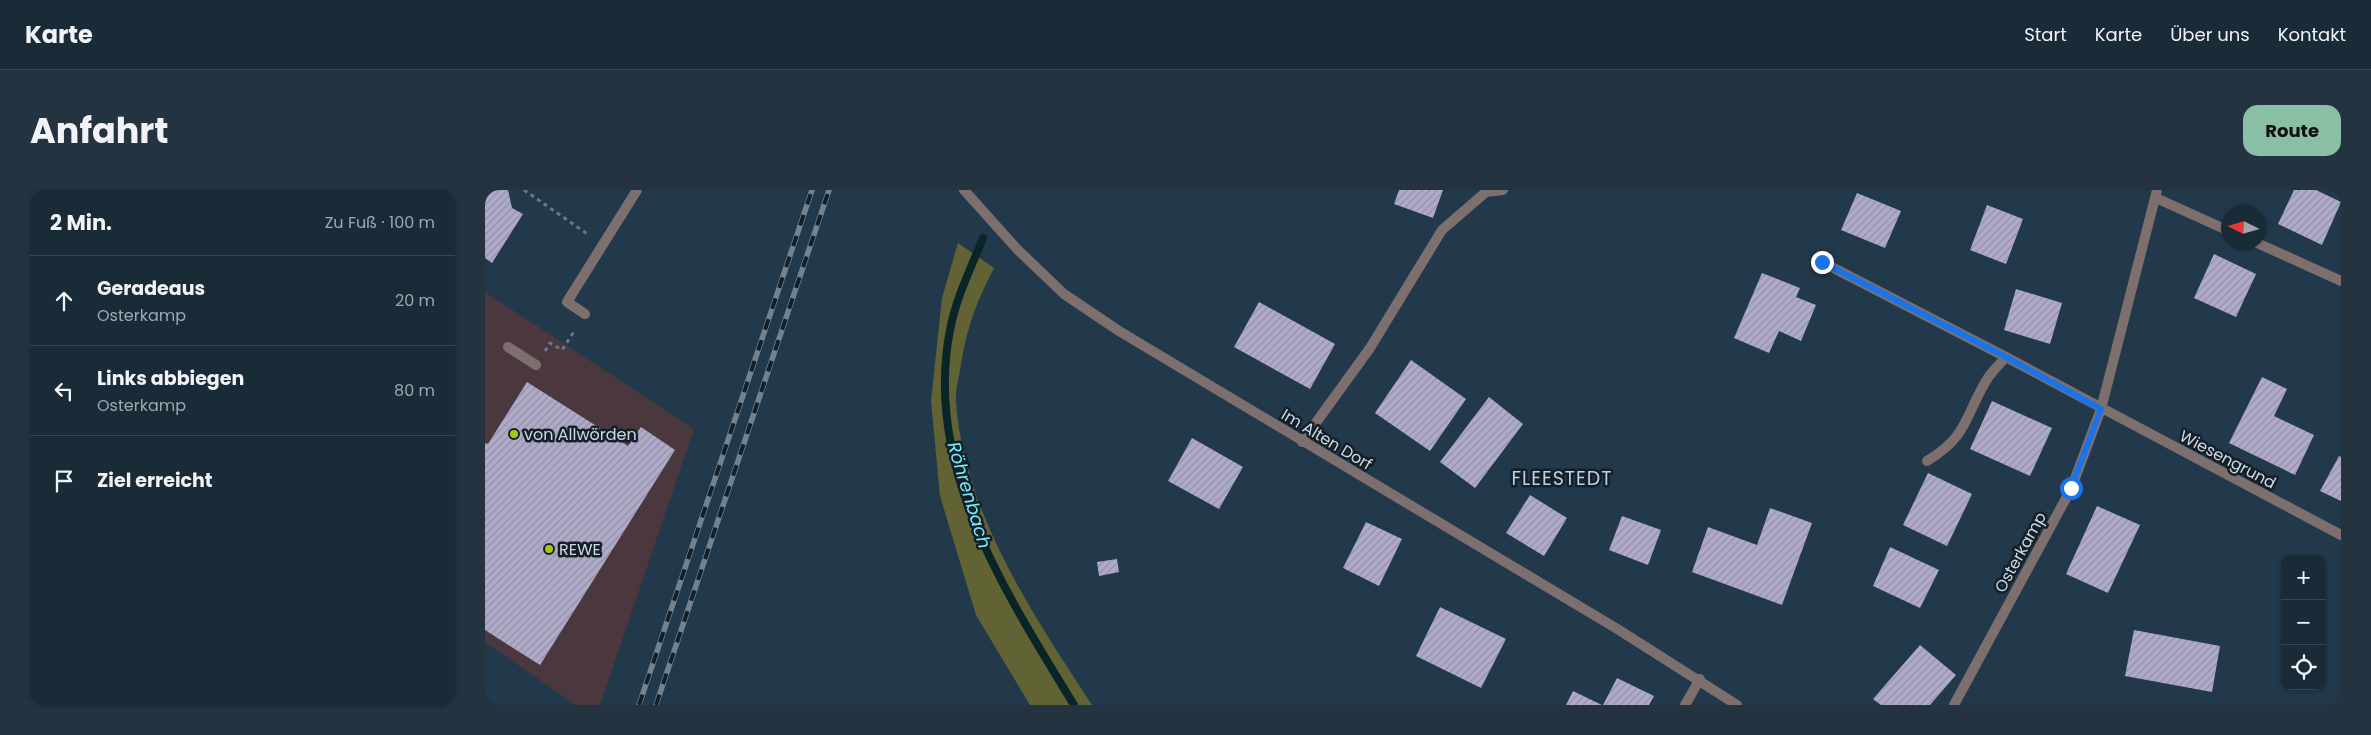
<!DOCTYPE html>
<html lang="de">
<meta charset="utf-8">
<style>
:root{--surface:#1a2b38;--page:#233340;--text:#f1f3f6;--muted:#9fa7ae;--line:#384753;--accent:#8abfa5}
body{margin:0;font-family:Poppins,sans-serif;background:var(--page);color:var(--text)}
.controls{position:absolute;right:15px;bottom:15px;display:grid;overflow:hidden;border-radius:10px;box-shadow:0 1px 4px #0004}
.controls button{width:45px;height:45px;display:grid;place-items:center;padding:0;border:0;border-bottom:1px solid var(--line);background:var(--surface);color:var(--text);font:25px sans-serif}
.compass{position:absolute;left:1736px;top:15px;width:45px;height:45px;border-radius:50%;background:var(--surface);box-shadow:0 1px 4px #0004;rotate:275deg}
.stop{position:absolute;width:15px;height:15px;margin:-11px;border:4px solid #1a73e8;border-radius:50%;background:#fff}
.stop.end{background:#1a73e8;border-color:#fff;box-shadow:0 1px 5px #0008}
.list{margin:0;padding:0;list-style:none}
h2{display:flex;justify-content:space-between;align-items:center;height:65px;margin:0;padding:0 20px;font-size:21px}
h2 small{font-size:16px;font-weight:400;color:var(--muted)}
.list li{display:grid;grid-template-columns:32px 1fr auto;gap:15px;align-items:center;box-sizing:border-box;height:90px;padding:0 20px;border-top:1px solid var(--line)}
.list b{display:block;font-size:19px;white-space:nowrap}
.list p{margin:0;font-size:16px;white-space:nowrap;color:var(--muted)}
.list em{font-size:16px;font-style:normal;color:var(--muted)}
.icon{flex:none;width:28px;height:28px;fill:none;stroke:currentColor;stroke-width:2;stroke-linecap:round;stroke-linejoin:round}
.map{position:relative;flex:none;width:1856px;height:515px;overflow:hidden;border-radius:15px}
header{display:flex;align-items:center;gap:30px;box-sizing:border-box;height:70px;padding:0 25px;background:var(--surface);border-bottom:1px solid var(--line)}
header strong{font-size:24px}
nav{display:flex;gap:28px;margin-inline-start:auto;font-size:18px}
.intro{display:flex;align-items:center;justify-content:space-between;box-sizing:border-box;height:120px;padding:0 30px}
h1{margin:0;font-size:35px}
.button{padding:12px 22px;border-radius:15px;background:var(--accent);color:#111;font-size:18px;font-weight:700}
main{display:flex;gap:30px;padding:0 30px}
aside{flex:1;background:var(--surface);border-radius:15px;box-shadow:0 1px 4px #0004}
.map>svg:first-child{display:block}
.commercial{fill:#4b383f}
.grass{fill:#616335}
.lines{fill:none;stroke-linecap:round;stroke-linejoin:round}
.stream{stroke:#0a2527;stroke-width:8}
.building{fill:url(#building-hatch)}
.path{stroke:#667988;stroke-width:3;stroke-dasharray:4 4;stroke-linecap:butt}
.service{stroke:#7e6f6f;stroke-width:10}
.minor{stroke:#7e6f6f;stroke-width:10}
.rail-casing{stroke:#708392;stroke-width:5.5}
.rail{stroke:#151f27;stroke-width:4;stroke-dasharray:11;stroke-linecap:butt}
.route{stroke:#1a73e8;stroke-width:6}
.poi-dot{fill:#a9c719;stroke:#151f27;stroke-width:2}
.labels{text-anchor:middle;stroke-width:5;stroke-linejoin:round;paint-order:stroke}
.poi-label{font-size:16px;fill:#ccd9e5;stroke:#151f27;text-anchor:start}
.street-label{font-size:16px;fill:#ccd9e5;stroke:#151f27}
.water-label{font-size:18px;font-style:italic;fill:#72eefb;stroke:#151f27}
.quarter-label{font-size:19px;letter-spacing:1px;fill:#b7d2ea;stroke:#151f27}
</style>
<header>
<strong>Karte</strong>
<nav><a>Start</a><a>Karte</a><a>Über uns</a><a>Kontakt</a></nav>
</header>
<div class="intro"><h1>Anfahrt</h1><a class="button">Route</a></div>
<main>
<aside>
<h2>2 Min.<small>Zu Fuß · 100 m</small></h2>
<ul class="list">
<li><svg class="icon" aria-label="ahead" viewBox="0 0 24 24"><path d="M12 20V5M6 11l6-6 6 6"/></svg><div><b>Geradeaus</b><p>Osterkamp</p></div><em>20 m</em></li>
<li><svg class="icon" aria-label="left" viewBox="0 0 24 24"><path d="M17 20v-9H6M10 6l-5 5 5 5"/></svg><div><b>Links abbiegen</b><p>Osterkamp</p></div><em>80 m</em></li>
<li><svg class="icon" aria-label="arrive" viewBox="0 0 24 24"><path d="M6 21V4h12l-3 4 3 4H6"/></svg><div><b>Ziel erreicht</b></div></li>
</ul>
</aside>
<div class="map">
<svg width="1856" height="515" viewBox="0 0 1856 515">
<defs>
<pattern id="building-hatch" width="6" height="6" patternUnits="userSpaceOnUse" patternTransform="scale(1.25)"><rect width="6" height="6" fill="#afaac8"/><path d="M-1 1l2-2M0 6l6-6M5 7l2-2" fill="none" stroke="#9290a7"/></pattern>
</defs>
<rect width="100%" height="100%" fill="#22394b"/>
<path class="commercial" d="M0,102L209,239L115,515H91L0,452Z"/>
<path class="grass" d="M473,53L509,78C490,115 481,140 475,181C473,191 470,202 471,211C478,321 548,425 607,515H545L491,425L455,306L446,211L457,108Z"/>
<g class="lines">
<path class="stream" d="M498,48C486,78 471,108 465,140C438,278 521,403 589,515"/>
</g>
<path class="building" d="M0,0H23L27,18L38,24L7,73L0,68Z
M914,0H958L948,28L909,14Z
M1809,0H1831L1856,12L1837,55L1793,34Z
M1372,3L1416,21L1400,58L1356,40Z
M1502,15L1538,29L1521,74L1485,60Z
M1729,64L1771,84L1751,127L1709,108Z
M1277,83L1315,98L1311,107L1331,115L1316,151L1294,141L1284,163L1249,148Z
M1531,99L1577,113L1565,154L1519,140Z
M774,112L850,154L825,199L749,157Z
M926,170L981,209L945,261L890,223Z
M1777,187L1802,199L1789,226L1829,245L1810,285L1744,253Z
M42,192L143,256L156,237L190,260L55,475L0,440V253L3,254Z
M1004,207L1038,234L990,298L955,272Z
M1507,211L1567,238L1545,286L1485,259Z
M707,248L758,277L734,319L683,291Z
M1854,266L1856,267V311L1835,301Z
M1443,283L1487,304L1462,356L1418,335Z
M1045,305L1082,328L1059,366L1021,343Z
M1612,316L1655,335L1623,403L1581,384Z
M1285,318L1327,333L1297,415L1207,382L1223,337L1272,355Z
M1137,326L1176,340L1163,375L1124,360Z
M881,332L917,349L894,396L858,378Z
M1405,357L1454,380L1435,418L1388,396Z
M632,369L634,382L614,386L612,372Z
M955,417L1021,449L996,498L931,466Z
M1649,440L1735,456L1727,502L1640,486Z
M1435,455L1471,485L1445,515H1396L1388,509Z
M1132,488L1169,506L1164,515H1118Z
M1088,501L1117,515H1081Z"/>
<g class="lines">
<path class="path" d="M39,0L104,45
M60,161L65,153L77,160L90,140"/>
<path class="service" d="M1671,8L1744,41
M1770,52L1856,91
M100,124L82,112L152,0
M23,157L51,175
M817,252L885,158L957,40L1001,2L1018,0
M1442,271C1483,246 1479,228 1501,191C1506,182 1514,175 1521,167"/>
<path class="minor" d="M479,0L532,59L579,104L634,141L1134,440L1252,515
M1337,72L1521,167L1856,345
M1200,515L1215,489
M1469,515L1586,299L1616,219L1672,0"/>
<g class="rail-casing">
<path id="rail" d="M154,515L327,0
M171,515L344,0"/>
</g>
<use href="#rail" class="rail"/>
</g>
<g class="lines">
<path class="route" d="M1337,72L1521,167L1616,219L1586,298"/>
</g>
<g class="poi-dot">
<circle cx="29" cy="244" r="5"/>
<circle cx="64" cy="359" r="5"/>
</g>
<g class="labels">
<g class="poi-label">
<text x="39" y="250">von Allwörden</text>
<text x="74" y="365">REWE</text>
</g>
<g class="street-label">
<text transform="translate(842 249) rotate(31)" y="6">Im Alten Dorf</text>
<text transform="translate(1743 269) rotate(28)" y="6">Wiesengrund</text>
<text transform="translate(1535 362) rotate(-61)" y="6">Osterkamp</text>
</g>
<g class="water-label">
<text transform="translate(484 305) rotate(73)" y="6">Röhrenbach</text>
</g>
<g class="quarter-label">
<text x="1077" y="295">FLEESTEDT</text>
</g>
</g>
</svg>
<div class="controls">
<button>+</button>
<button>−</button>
<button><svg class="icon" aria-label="locate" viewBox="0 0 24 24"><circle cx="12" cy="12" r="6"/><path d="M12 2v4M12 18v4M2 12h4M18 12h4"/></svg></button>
</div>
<svg class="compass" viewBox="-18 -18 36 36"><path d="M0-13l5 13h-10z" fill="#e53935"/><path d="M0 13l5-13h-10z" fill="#9fa7ae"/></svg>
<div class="stop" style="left:1586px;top:298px"></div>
<div class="stop end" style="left:1337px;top:72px"></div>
</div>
</main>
